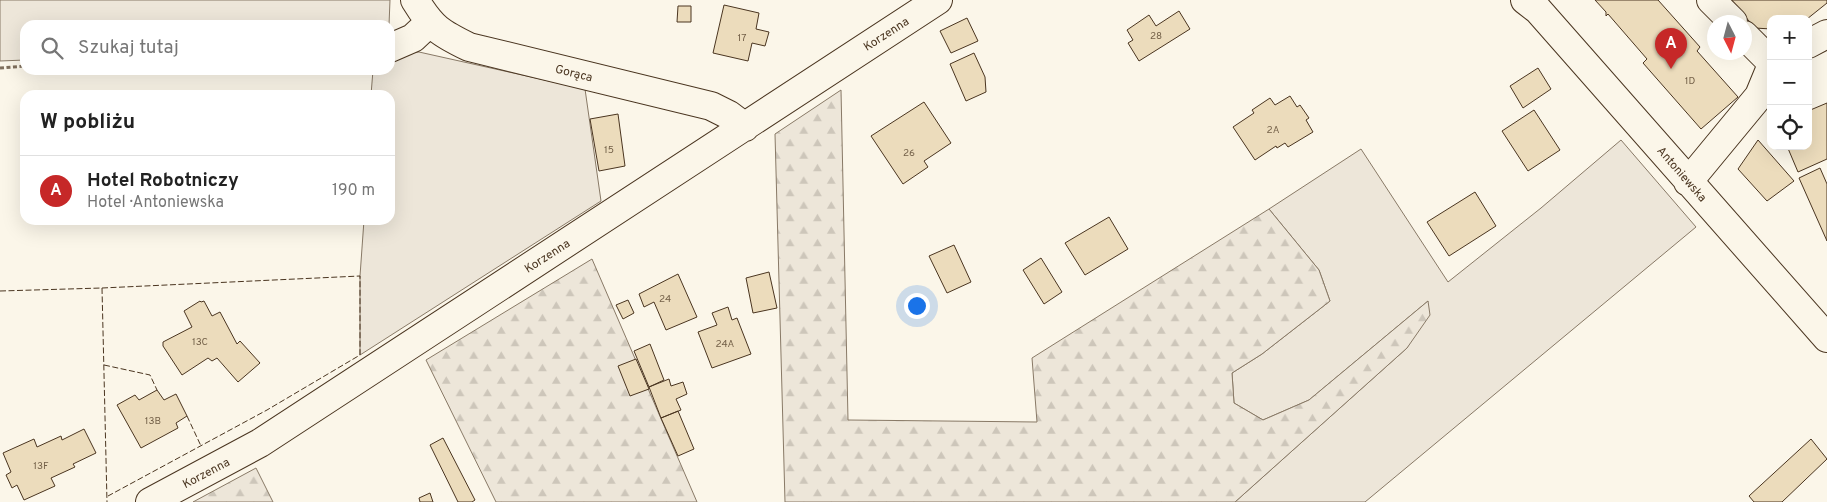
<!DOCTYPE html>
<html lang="pl">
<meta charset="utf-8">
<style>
:root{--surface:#fff;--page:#f2f2f2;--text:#222;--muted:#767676;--line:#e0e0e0;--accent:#c62828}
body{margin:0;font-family:Overpass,sans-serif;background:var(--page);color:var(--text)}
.controls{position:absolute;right:15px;top:15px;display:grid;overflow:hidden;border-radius:10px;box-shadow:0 5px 20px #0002}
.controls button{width:45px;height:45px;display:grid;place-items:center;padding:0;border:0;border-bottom:1px solid var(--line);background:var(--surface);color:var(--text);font:25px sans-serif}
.compass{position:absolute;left:1707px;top:15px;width:45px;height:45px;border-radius:50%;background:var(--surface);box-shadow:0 5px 20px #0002;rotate:174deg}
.you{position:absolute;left:916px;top:305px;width:18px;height:18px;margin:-12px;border:4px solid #fff;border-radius:50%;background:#1a73e8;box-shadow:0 0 0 8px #1a73e833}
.badge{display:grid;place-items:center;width:32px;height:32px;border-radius:50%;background:var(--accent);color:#fff;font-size:16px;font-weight:700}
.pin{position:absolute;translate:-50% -41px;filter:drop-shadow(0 1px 2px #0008)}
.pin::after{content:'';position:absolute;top:26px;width:18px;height:15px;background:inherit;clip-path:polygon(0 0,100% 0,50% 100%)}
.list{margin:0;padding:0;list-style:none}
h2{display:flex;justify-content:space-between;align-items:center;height:65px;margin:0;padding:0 20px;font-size:21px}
h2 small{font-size:16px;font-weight:400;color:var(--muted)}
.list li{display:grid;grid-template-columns:32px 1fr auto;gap:15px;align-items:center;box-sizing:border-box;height:70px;padding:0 20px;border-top:1px solid var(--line)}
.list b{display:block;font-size:19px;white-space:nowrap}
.list p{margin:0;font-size:16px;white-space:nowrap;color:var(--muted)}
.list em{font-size:16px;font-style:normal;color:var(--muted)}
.icon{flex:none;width:28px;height:28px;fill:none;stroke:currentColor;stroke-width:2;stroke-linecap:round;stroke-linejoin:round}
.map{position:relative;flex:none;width:1827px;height:502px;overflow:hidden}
.search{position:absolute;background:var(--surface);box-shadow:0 5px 20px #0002;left:20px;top:20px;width:375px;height:55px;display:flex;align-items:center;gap:12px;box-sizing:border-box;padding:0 18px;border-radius:15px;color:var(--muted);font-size:19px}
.panel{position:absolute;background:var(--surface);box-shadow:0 5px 20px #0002;left:20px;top:90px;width:375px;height:135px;border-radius:15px}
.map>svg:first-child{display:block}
.green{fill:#ede6d9;stroke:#887966}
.forest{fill:url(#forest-firs);stroke:#887966}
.building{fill:#ecdcbc;stroke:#4a3520}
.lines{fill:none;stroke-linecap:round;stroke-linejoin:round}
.minor-casing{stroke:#4a3520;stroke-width:30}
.path{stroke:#7f6f5c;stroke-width:3;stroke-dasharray:4 2.5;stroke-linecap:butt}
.minor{stroke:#fbf6e9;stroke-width:28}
.fence{stroke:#4a3520;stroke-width:1;stroke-dasharray:6 2.5;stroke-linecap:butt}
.labels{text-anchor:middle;stroke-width:4;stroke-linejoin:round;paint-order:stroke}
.number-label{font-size:10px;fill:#725f47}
.street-label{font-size:12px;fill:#4a3520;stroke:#fbf6e9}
</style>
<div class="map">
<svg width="1827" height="502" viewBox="0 0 1827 502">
<defs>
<pattern id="forest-firs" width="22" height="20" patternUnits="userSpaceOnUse" patternTransform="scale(1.25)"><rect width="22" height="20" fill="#ede6d9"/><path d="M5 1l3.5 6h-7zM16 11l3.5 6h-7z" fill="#cdc6ba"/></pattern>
</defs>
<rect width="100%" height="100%" fill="#fbf6e9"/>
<path class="green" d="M0,0H390L389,25H25V60L0,61Z
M419,52L585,89L601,201L360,355V276L364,220H390V95H371L373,70H390V53Z
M1621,140L1696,227L1365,502H1235L1407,348L1428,301L1309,400L1263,420L1234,403L1232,373L1262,354L1330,301L1319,270L1269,209L1361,149L1448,282L1541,208Z"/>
<path class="forest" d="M841,90L848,420L1037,422L1032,358L1269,209L1319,270L1330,301L1262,354L1232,373L1234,403L1263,420L1309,400L1428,301L1430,315L1407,348L1235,502H785L775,134Z
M592,259L697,502H496L426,360Z
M256,468L273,502H193Z"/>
<path class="building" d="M1595,0H1658L1700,47L1697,51L1738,97L1701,129L1643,63L1647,59L1608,14L1606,16V12Z
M1731,0H1827V3L1807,19H1771V29L1755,28Z
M724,5L759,13L756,29L769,32L765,46L752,43L748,61L713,53Z
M678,6H691V22H677Z
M1179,11L1190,29L1139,61L1128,43L1133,40L1127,30L1149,15L1156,26Z
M967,18L978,41L951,53L940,31Z
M974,53L985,77L986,92L966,101L950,64Z
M1538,68L1551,89L1523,108L1510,86Z
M1290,96L1297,107L1300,105L1309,118L1306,120L1313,132L1288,147L1285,143L1277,148L1276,146L1255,160L1233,127L1254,113L1252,110L1270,98L1275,105Z
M924,102L951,143L924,161L928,167L903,184L871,136Z
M1827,103V159L1798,172L1787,146H1808V111Z
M1534,110L1560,150L1528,171L1502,131Z
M618,114L625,166L599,171L590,119Z
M1758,140L1794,181L1767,201L1738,169Z
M1820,168L1827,184V241L1799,178Z
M1475,192L1496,226L1449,256L1427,222Z
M1109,217L1128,249L1085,275L1065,243Z
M954,245L971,282L947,293L929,256Z
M1041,258L1062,292L1044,304L1023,270Z
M769,272L777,308L753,313L746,278Z
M678,274L697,317L666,330L654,302L644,307L639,294Z
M628,300L634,313L623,319L616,305Z
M200,301L201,302L204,301L212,316L220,312L237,344L240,341L260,363L238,382L217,358L212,361L208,358L182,375L163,346V342L192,327L184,311Z
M728,307L732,320L737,318L751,354L712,368L698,332L717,325L712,313Z
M650,344L664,380L649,387L634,351Z
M636,359L649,389L630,396L618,366Z
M669,379L671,386L683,382L687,394L676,399L681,410L661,418L649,387Z
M157,390L164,400L176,394L187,416L176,423L178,428L141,448L117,405L135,395L139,400Z
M678,411L694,449L678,456L661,418Z
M84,429L96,453L73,464L75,467L51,478L55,486L24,500L17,485L12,488L6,475L11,472L3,453L34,439L37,447L61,436L62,440Z
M443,438L475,500L472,502H458L430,445Z
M1811,439L1827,459L1782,502H1754L1749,496Z
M430,493L433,502H420L419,498Z"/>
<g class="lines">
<g class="minor-casing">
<path id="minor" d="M415,0C432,28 440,33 469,47L711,106L729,115L745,127
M1525,0L1538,10L1827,338
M1711,0L1733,22
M1744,35L1771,62
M1808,44L1827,34
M390,48L413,38L429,23
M1688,182L1759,96L1771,67
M150,502L260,443L938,0"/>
</g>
<path class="path" d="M0,68L25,66"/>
<use href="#minor" class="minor"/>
<path class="fence" d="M102,288L360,276V355L267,410L108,496
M0,291L102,288L107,502
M104,365L150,375L157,390
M187,416L201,446"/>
</g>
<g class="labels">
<g class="number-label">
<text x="1156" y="39">28</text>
<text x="742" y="41">17</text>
<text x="1690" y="84">1D</text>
<text x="1273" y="133">2A</text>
<text x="609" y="153">15</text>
<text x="909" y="156">26</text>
<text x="665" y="302">24</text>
<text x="200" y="345">13C</text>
<text x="725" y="347">24A</text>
<text x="153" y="424">13B</text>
<text x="41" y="469">13F</text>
</g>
<g class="street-label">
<text transform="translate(886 34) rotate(-33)" y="4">Korzenna</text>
<text transform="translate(574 73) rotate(14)" y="4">Gorąca</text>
<text transform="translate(1682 174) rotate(49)" y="4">Antoniewska</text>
<text transform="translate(547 256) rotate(-33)" y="4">Korzenna</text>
<text transform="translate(206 473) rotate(-28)" y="4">Korzenna</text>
</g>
</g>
</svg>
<div class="controls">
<button>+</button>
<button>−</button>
<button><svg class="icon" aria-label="locate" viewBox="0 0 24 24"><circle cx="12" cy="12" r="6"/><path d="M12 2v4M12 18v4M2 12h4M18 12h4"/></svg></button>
</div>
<svg class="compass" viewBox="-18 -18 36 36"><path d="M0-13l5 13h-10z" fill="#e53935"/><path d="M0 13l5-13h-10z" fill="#767676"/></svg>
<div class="you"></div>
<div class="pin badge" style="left:1671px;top:69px">A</div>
<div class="search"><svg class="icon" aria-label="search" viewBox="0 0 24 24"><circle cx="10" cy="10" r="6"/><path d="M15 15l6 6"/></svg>Szukaj tutaj</div>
<section class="panel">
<h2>W pobliżu<small></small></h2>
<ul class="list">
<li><span class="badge">A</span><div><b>Hotel Robotniczy</b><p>Hotel · Antoniewska</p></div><em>190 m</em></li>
</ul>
</section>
</div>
